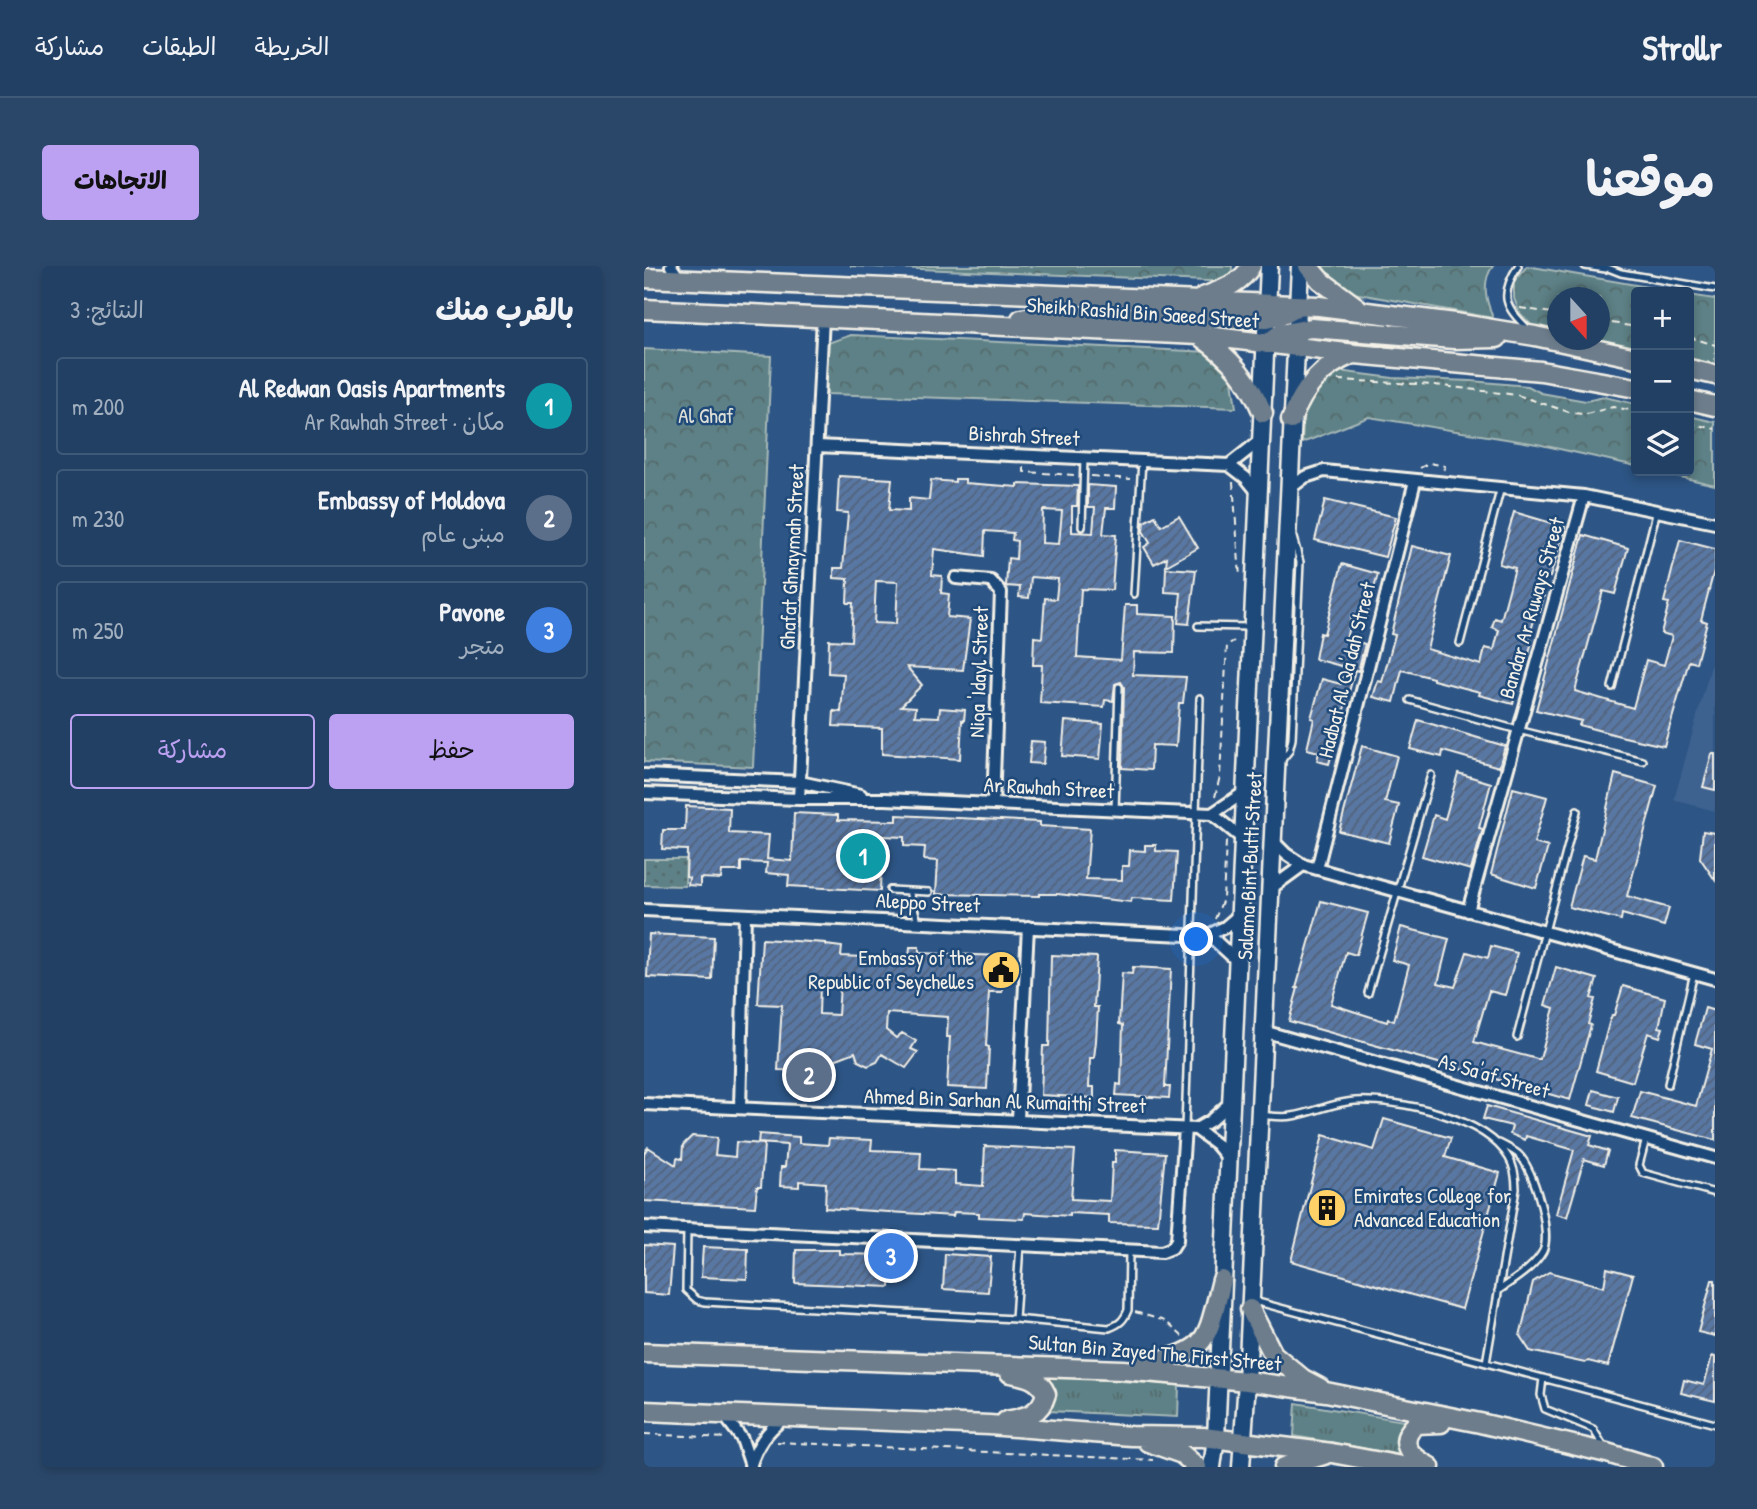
<!DOCTYPE html>
<html lang="ar">
<meta charset="utf-8">
<style>
:root{--surface:#224064;--page:#2a476a;--text:#f1f3f6;--muted:#a2afbf;--line:#3f5978;--accent:#bca0f2}
body{margin:0;font-family:"Patrick Hand","Playpen Sans Arabic",sans-serif;background:var(--page);color:var(--text);direction:rtl}
.controls{position:absolute;right:21px;top:21px;display:grid;overflow:hidden;border-radius:7px;box-shadow:0 4px 10px #0003}
.controls button{width:63px;height:63px;display:grid;place-items:center;padding:0;border:0;border-bottom:2px solid var(--line);background:var(--surface);color:var(--text);font:35px sans-serif}
.compass{position:absolute;left:903px;top:21px;width:63px;height:63px;border-radius:50%;background:var(--surface);box-shadow:0 4px 10px #0003;rotate:159deg}
.you{position:absolute;left:553px;top:674px;width:24px;height:24px;margin:-18px;border:5px solid #fff;border-radius:50%;background:#1a73e8;box-shadow:0 0 0 10px #1a73e833}
.badge{display:grid;place-items:center;width:46px;height:46px;border-radius:50%;background:var(--accent);color:#fff;font-size:23px;font-weight:700}
.pin{position:absolute;translate:-50% -50%;border:4px solid #fff;box-shadow:0 2px 7px #0006}
.list{margin:0;padding:0;list-style:none}
h2{display:flex;justify-content:space-between;align-items:center;height:91px;margin:0;padding:0 28px;font-size:30px}
h2 small{font-size:23px;font-weight:400;color:var(--muted)}
.list li{display:grid;grid-template-columns:46px 1fr auto;gap:21px;align-items:center;box-sizing:border-box;height:98px;margin:0 14px 14px;padding:0 14px;border:2px solid var(--line);border-radius:7px}
.list b{display:block;font-size:26px;white-space:nowrap}
.list p{margin:0;font-size:23px;white-space:nowrap;color:var(--muted)}
.list em{font-size:23px;font-style:normal;color:var(--muted)}
.actions{display:flex;gap:14px;padding:21px 28px}
.actions a{flex:1;padding:16px 0;border:2px solid var(--accent);border-radius:7px;text-align:center;font-size:24px;color:var(--accent)}
.actions .main{background:var(--accent);color:#111}
.icon{flex:none;width:38px;height:38px;fill:none;stroke:currentColor;stroke-width:2;stroke-linecap:round;stroke-linejoin:round}
.map{position:relative;flex:none;width:1071px;height:1201px;overflow:hidden;direction:ltr;border-radius:7px}
header{display:flex;align-items:center;gap:42px;box-sizing:border-box;height:98px;padding:0 35px;background:var(--surface);border-bottom:2px solid var(--line)}
header strong{font-size:33px}
nav{display:flex;gap:38px;margin-inline-start:auto;font-size:24px}
.intro{display:flex;align-items:center;justify-content:space-between;box-sizing:border-box;height:168px;padding:0 42px}
h1{margin:0;font-size:49px}
.button{padding:18px 32px;border-radius:7px;background:var(--accent);color:#111;font-size:24px;font-weight:700}
main{display:flex;gap:42px;padding:0 42px}
aside{flex:1;background:var(--surface);border-radius:7px;box-shadow:0 4px 10px #0003}
.map>svg:first-child{display:block}
.built{fill:#3e6290}
.grass{fill:url(#grass-tufts);stroke:#a8b9b7;stroke-width:2}
.forest{fill:url(#forest-crowns);stroke:#a8b9b7;stroke-width:2}
.park{fill:url(#park-dots);stroke:#a8b9b7;stroke-width:2}
.building{fill:url(#building-hatch);stroke:#f4f1e8;stroke-width:2;fill-rule:evenodd}
.lines{fill:none;stroke-linecap:round;stroke-linejoin:round}
.lane-casing{stroke:#f4f1e8;stroke-width:10}
.street-casing{stroke:#f4f1e8;stroke-width:16}
.secondary-casing{stroke:#f4f1e8;stroke-width:21}
.primary-casing{stroke:#f4f1e8;stroke-width:23}
.path{stroke:#f4f1e8;stroke-width:2;stroke-dasharray:7 5;stroke-linecap:butt}
.lane{stroke:#1f4a7a;stroke-width:5}
.street{stroke:#1f4a7a;stroke-width:10}
.secondary{stroke:#1f4a7a;stroke-width:16}
.primary{stroke:#6d7d8c;stroke-width:18}
.labels{text-anchor:middle;stroke-width:5;stroke-linejoin:round;paint-order:stroke}
.street-label{font-size:21px;fill:#f4f1e8;stroke:#1f4a7a}
.park-label{font-size:21px;fill:#dde0d9;stroke:#1f4a7a}
.poi-label{font-size:21px;fill:#f4f1e8;stroke:#1f4a7a;text-anchor:end}
</style>
<header>
<strong>Strollr</strong>
<nav><a>الخريطة</a><a>الطبقات</a><a>مشاركة</a></nav>
</header>
<div class="intro"><h1>موقعنا</h1><a class="button">الاتجاهات</a></div>
<main>
<div class="map">
<svg width="1071" height="1201" viewBox="0 0 1071 1201">
<defs>
<pattern id="grass-tufts" width="24" height="20" patternUnits="userSpaceOnUse" patternTransform="scale(1.75)"><rect width="24" height="20" fill="#5d8186"/><path d="M3 7l-1-3M5 7V3M7 7l1-3M15 17l-1-3M17 17v-4M19 17l1-3" fill="none" stroke="#556a6c"/></pattern>
<pattern id="forest-crowns" width="20" height="18" patternUnits="userSpaceOnUse" patternTransform="scale(1.75)"><rect width="20" height="18" fill="#5d8186"/><path d="M2 6a3 3 0 1 1 6 0M12 15a3 3 0 1 1 6 0" fill="none" stroke="#556a6c"/></pattern>
<pattern id="park-dots" width="8" height="8" patternUnits="userSpaceOnUse" patternTransform="scale(1.75)"><rect width="8" height="8" fill="#5d8186"/><path d="M2 2h.1M6 6h.1" fill="none" stroke="#556a6c" stroke-width="1.8" stroke-linecap="round"/></pattern>
<pattern id="building-hatch" width="6" height="6" patternUnits="userSpaceOnUse" patternTransform="scale(1.75)"><rect width="6" height="6" fill="#5977a3"/><path d="M-1 1l2-2M0 6l6-6M5 7l2-2" fill="none" stroke="#526279"/></pattern>
</defs>
<rect width="100%" height="100%" fill="#2d5585"/>
<filter id="ink" filterUnits="userSpaceOnUse"><feTurbulence type="fractalNoise" baseFrequency=".0143" numOctaves="2"/><feDisplacementMap in="SourceGraphic" scale="14" xChannelSelector="R" yChannelSelector="G"/><feConvolveMatrix kernelMatrix="1 2 1 2 8 2 1 2 1" color-interpolation-filters="sRGB"/></filter>
<g filter="url(#ink)">
<path class="built" d="M1071,385V545L1030,534Z"/>
<path class="grass" d="M402,1110L535,1119L534,1151L404,1145C409,1131 412,1124 402,1110Z
M652,1137L766,1156L762,1190L650,1170Z"/>
<path class="forest" d="M206,0H588L587,16Z
M674,0H849C837,16 842,35 849,52L698,25Z
M883,0L1032,26H992V83L946,74H956V32H914L913,67L891,63L875,46L870,32V15Z
M1045,29L1071,33V98L1045,93Z
M207,69L567,86L587,107L592,142L183,128L181,104L184,77Z
M0,83L127,90L109,501L0,496Z
M686,104L749,112L827,115L884,120L897,127L942,135L960,131L992,138V200L893,178L725,151L658,177L660,138Z
M1045,150L1071,156V219L1011,205H1045Z"/>
<path class="park" d="M0,593H42L41,620L0,619Z"/>
<path class="building" d="M195,210L248,213L245,244L265,245V232L285,234L287,214L311,216V213H321V217L374,221V218L434,220L433,240H428V266L449,267L451,241H444V219L472,221L471,242H462L459,268L472,269L468,324L437,323L433,391L477,394L481,339H493V348L531,350L530,387L490,386L489,409L542,411L539,437H535L532,480L508,479L507,504L478,502L480,421L477,416L471,418L469,435L461,434L460,441L396,437L398,399H389L390,371L398,372L401,332L412,333L414,313L387,311L385,332L375,331L376,321L362,320L364,292L372,293L373,275L368,274L369,267L341,265L340,290L290,283L288,309L298,310L297,327L305,328L303,351L326,353L319,404L263,401L278,419L257,440L272,441L271,450L295,451L296,442L321,444L320,455L318,454L316,493L238,488V462L189,460L190,445L197,446L200,408L184,407L185,374L207,375L209,337H203L204,313L190,312V302H199L204,247L193,246ZM399,244L418,245L415,278L398,277ZM232,315L254,316L252,358L230,357Z
M681,234L752,251L741,291L671,274Z
M870,246L921,261L906,311L901,310L897,329L900,330L896,346L892,345L885,374L888,375L884,392L880,391L869,438L835,429L836,426L789,414V412L758,404L750,436L729,431L734,415L738,416L751,369L747,368L768,280L807,290L783,383L837,399L841,382L850,384L855,364L848,361L851,352L857,354L871,302L855,298Z
M511,250L517,260L535,250L554,282L522,300L523,291L510,298L500,281L506,277L499,265L500,256Z
M939,269L984,282L971,328L959,325L931,425L989,442L1002,394L1020,399L1028,370L1017,367L1025,337L1020,336L1036,274L1071,283V301L1057,354L1063,356L1052,397L1045,395L1020,480L976,470L935,459L937,455L892,444Z
M698,298L734,308L722,352L708,348L702,373L721,378L714,405L711,404L685,498L673,495L675,486L663,483L670,453L667,452L678,413L697,418L701,401L671,393L676,367L680,368Z
M522,302L552,304L545,358L534,357L537,327L521,326Z
M774,454L861,480L855,501L799,485L798,491L766,483Z
M421,455L459,458L456,493L418,490Z
M387,475L401,476L399,498L385,497Z
M718,480L753,490L741,536L755,539L745,577L695,565Z
M1068,488H1071V524L1059,521Z
M814,507L847,517L835,562L839,563L827,604L778,590L790,549L801,553Z
M971,508L1013,520L983,630L1025,642L1020,660L978,648L977,654L925,641L939,590L951,593Z
M869,522L903,531L890,577L904,581L892,622L847,608Z
M42,540L86,542L85,567L125,569L123,593L148,595L150,547L194,549V554L253,555V549L396,556V560L446,563L442,613L478,614V600H485L486,584L501,585V579H512V585L533,586L530,634L488,632L487,636L413,628H395V630L292,628L294,595L280,594L281,581L260,580V571L238,570L236,625L144,620L145,609L122,607L123,597L97,596V605H78L77,613L56,612V620L44,619L45,612L42,611L43,584L18,583L19,564H41Z
M1059,565L1071,567V614L1056,592Z
M677,635L724,647L712,689L702,686L687,738L743,756L744,753L750,755L765,699L748,694L757,661L805,673L794,717L811,721L823,686L844,692L847,680L873,687L861,729L845,725L830,776L893,793H896L910,742L901,739L912,701L953,713L947,732L951,733L944,758L947,759L926,834L645,755L654,722H652Z
M5,668L70,671L68,714L3,711Z
M118,673L182,677V679L198,681L197,690L243,692V690L265,691L266,681H275V687L359,690L358,726H345L342,780L345,781L343,823L303,821L306,771H303L304,751L243,747L242,764L252,772L258,767L272,775L267,783L274,786L262,802L238,788L233,796L224,800L214,795L211,786L177,799L176,805L134,804L138,739L114,738ZM176,719L196,720L194,749L175,748Z
M407,689L453,691L450,741H454L452,775L450,792H446L445,821H450V832L397,829L399,780H405Z
M489,701L527,703L521,821H526L525,832L472,829L473,818L477,819L479,759L475,758L478,707L488,708Z
M979,720L1021,732L1015,761L1019,762L1016,771L1004,767L989,816L952,805L965,757L968,749H970Z
M1061,742L1071,745V874L988,852L996,825L1052,840L1068,783L1051,778Z
M949,824L974,831L970,846L945,839Z
M843,840L948,870L945,879L964,885L960,899L940,893L923,951L912,948L930,884L882,870L881,874L866,868L868,860L839,853Z
M740,853L807,872L801,891L856,907L818,1043L647,995L679,869L730,884Z
M115,868L155,871V877L184,879L185,872L228,874L227,884L277,886L276,903L311,905V918L339,920L341,880L431,884L427,933L466,935L468,897H471V884L521,887L514,958L465,957V949L426,947V950L381,947L380,953L335,951V947L310,946L309,950L181,942L182,917L155,915V921L136,920L137,901H141L143,879L114,877Z
M48,870L73,872L71,889L91,891L92,876L120,878L117,921H113L111,941L0,935V887L4,881L32,899L33,892L38,893L39,879Z
M0,979L29,981L25,1029L0,1027Z
M59,981L104,983L103,1013L57,1011Z
M152,984H195V988L247,989L246,1021L151,1017Z
M301,988L347,991L344,1026L299,1023Z
M963,1002L989,1009L964,1100L944,1095L941,1097L886,1085L876,1070L889,1016L905,1006L960,1021Z
M1068,1014H1071V1070L1054,1066Z
M1068,1090L1071,1091V1135L1037,1127L1040,1114L1060,1119Z"/>
<g class="lines">
<g class="lane-casing">
<path id="lane" d="M874,0C855,30 861,41 884,63
M941,0L962,3
M959,0L977,7L1071,23
M438,261L440,192
M490,328L498,194
M554,360L606,361
M816,377L857,221
M968,421L1013,244
M766,434L874,464L999,495
M637,495L645,485L648,473L656,296L648,268
M471,544L475,421
M246,624L285,626
M265,625L274,656
M724,727L787,509
M873,771L933,545
M1024,818L1050,707
M616,849C627,850 638,852 648,850C670,847 689,836 711,835C755,833 841,851 865,892C871,902 872,912 872,923L842,1097
M541,862L556,432
M1002,873L995,899L999,907L1071,927
M43,964L42,1024L53,1034L61,1036L371,1053L465,1062C476,1058 480,1054 484,1044L485,985
M854,1025C869,1014 890,1002 899,985C908,967 890,902 874,888C869,884 861,880 855,877
M610,1035L1071,1158
M371,1053L376,979
M899,1112L897,1129L901,1143L949,1163L960,1181"/>
</g>
<g class="street-casing">
<path id="street" d="M27,0L35,12
M173,180L585,199L602,212L615,228
M585,199L618,173
M644,224L661,211L680,205L940,230L1071,257
M312,312L347,315L357,326L349,538
M0,509L156,516L217,529
M0,527L155,533H241L568,548L599,573
M155,533L179,51
M568,548L601,526
M628,574L642,588L659,599L1071,713
M673,603L771,215
M626,623L659,599
M0,644L562,670L581,661L595,649
M824,645L940,230
M565,669L593,695
M619,765L1071,892
M0,838L552,863L572,878L583,891
M96,842L101,649
M374,853L384,661
M552,863L566,855L586,837
M0,961L518,986L528,982L533,974L541,862
M80,1149L98,1173L107,1200
M106,1201C113,1179 122,1166 140,1152"/>
</g>
<g class="secondary-casing">
<path id="secondary" d="M568,1201L572,1172L625,0
M597,1201L603,1115L656,0"/>
</g>
<g class="primary-casing">
<path id="primary" d="M664,0L676,14L714,42
M0,12L675,40L811,57L891,70L992,92
M559,31C577,24 597,18 607,0
M0,43L554,69L711,88L897,105L992,122
M377,53L402,49L622,53L635,50L654,40
M557,71C587,92 605,114 619,147
M623,78L636,68L667,62L810,73L853,72
M1045,103L1071,109
M1045,134L1071,140
M647,154C660,122 676,101 709,88
M606,1043L629,1088L659,1113L676,1122
M0,1087L479,1104L603,1115L682,1126L836,1157L963,1187L1009,1201
M496,1100C566,1083 561,1081 578,1014
M0,1145L345,1159L487,1170L559,1171L688,1187L763,1201
M362,1155C382,1151 396,1149 402,1128C395,1112 382,1110 366,1107
M504,1176L538,1188L553,1201
M640,1201L680,1189
M786,1201C766,1190 752,1177 772,1158L797,1157"/>
</g>
<path class="path" d="M876,42L914,48
M956,55L992,61
M1045,71L1071,79
M694,114L791,119L873,129L928,147L942,148L969,141L992,145
M1045,157L1071,163
M380,201V206L431,209
M776,202L785,197L801,200L800,206
M447,210L487,213
M589,216L596,311
M571,531L576,510L583,379L590,375
M571,653L579,633L582,576L580,574
M491,1046L521,1055L538,1070
M0,1168L82,1172
M133,1176L509,1194"/>
<use href="#lane" class="lane"/>
<use href="#street" class="street"/>
<use href="#secondary" class="secondary"/>
<use href="#primary" class="primary"/>
</g>
</g>
<defs>
<g id="civic-disc" transform="scale(2.0125)"><circle r="9.5" fill="#ffd166" stroke="#1f4a7a"/><path d="M-.6-6.5H3V-4.5H.6V-3L4-1V1h2V6H-6V1h2V-1L-.6-3ZM-1.2 2.5V6h2.4V2.5Z" fill="#111"/></g>
<g id="building-disc" transform="scale(2.0125)"><circle r="9.5" fill="#ffd166" stroke="#1f4a7a"/><path d="M-4-6H4V6H1V3H-1V6H-4ZM-2.5-4.3h1.7v1.8h-1.7ZM.8-4.3h1.7v1.8H.8ZM-2.5-1h1.7V.8h-1.7ZM.8-1h1.7V.8H.8Z" fill="#111"/></g>
</defs>
<g fill-rule="evenodd">
<use href="#civic-disc" x="357" y="704"/>
<use href="#building-disc" x="683" y="942"/>
</g>
<g class="labels">
<g class="street-label">
<text transform="translate(499 47) rotate(4)" y="7">Sheikh Rashid Bin Saeed Street</text>
<text transform="translate(380 170) rotate(3)" y="7">Bishrah Street</text>
<text transform="translate(148 291) rotate(-87)" y="7">Ghafat Ghnaymah Street</text>
<text transform="translate(888 342) rotate(-74)" y="7">Bandar Ar Ruways Street</text>
<text transform="translate(703 404) rotate(-76)" y="7">Hadbat Al Qa'dah Street</text>
<text transform="translate(335 406) rotate(-88)" y="7">Niqa 'Idayl Street</text>
<text transform="translate(405 522) rotate(3)" y="7">Ar Rawhah Street</text>
<text transform="translate(606 600) rotate(-87)" y="7">Salama Bint Butti Street</text>
<text transform="translate(284 637) rotate(3)" y="7">Aleppo Street</text>
<text transform="translate(850 810) rotate(16)" y="7">As Sa'af Street</text>
<text transform="translate(361 835) rotate(2)" y="7">Ahmed Bin Sarhan Al Rumaithi Street</text>
<text transform="translate(511 1087) rotate(5)" y="7">Sultan Bin Zayed The First Street</text>
</g>
<g class="park-label">
<text x="62" y="157">Al Ghaf</text>
</g>
<g class="poi-label">
<text x="330" y="699">Embassy of the<tspan x="330" dy="24">Republic of Seychelles</tspan></text>
<text x="710" y="937" text-anchor="start">Emirates College for<tspan x="710" dy="24">Advanced Education</tspan></text>
</g>
</g>
</svg>
<div class="controls">
<button>+</button>
<button>−</button>
<button><svg class="icon" aria-label="layers" viewBox="0 0 24 24"><path d="M12 4l9 5-9 5-9-5zM3 14l9 5 9-5"/></svg></button>
</div>
<svg class="compass" viewBox="-18 -18 36 36"><path d="M0-13l5 13h-10z" fill="#e53935"/><path d="M0 13l5-13h-10z" fill="#a2afbf"/></svg>
<div class="you"></div>
<div class="pin badge" style="left:219px;top:590px;background:#0f9aa8">1</div>
<div class="pin badge" style="left:165px;top:809px;background:#5c6f8a">2</div>
<div class="pin badge" style="left:247px;top:990px;background:#3f7fe0">3</div>
</div>
<aside>
<h2>بالقرب منك<small>النتائج: 3</small></h2>
<ul class="list">
<li><span class="badge" style="background:#0f9aa8">1</span><div><b>Al Redwan Oasis Apartments</b><p>مكان · Ar Rawhah Street</p></div><em>200 m</em></li>
<li><span class="badge" style="background:#5c6f8a">2</span><div><b>Embassy of Moldova</b><p>مبنى عام</p></div><em>230 m</em></li>
<li><span class="badge" style="background:#3f7fe0">3</span><div><b>Pavone</b><p>متجر</p></div><em>250 m</em></li>
</ul>
<div class="actions"><a class="main">حفظ</a><a>مشاركة</a></div>
</aside>
</main>
